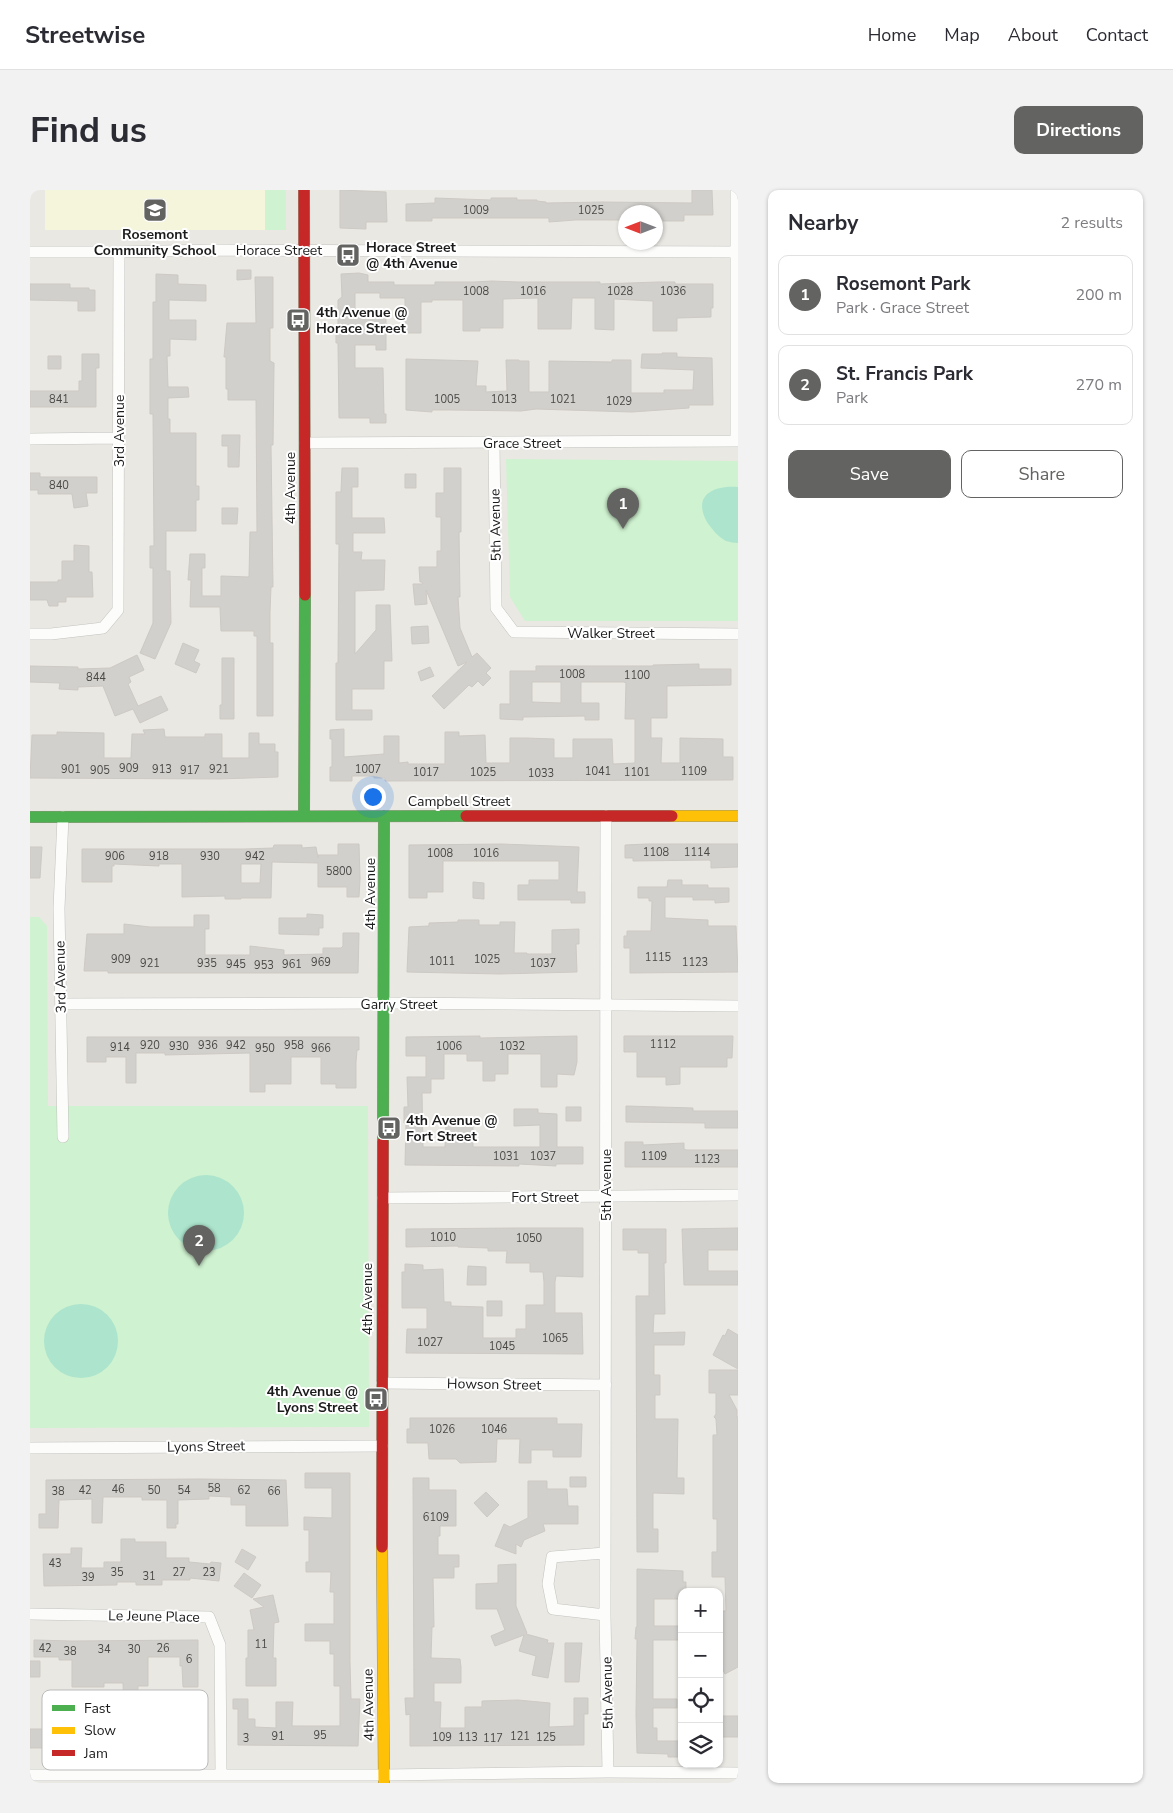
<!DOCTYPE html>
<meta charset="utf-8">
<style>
:root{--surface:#fff;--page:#f2f2f3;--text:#2b2b33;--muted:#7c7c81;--line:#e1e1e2;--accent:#636361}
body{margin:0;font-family:"Nunito Sans",sans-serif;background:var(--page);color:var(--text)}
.controls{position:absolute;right:15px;bottom:15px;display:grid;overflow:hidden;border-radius:10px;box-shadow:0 1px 4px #0004}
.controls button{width:45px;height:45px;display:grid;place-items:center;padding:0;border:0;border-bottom:1px solid var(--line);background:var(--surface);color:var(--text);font:25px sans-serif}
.compass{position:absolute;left:588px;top:15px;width:45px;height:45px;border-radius:50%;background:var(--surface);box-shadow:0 1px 4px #0004;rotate:270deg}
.you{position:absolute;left:342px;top:606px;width:18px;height:18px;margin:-12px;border:4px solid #fff;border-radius:50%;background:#1a73e8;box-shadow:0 0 0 8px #1a73e833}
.badge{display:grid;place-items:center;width:32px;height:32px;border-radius:50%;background:var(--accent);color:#fff;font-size:16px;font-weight:700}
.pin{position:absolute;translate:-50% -41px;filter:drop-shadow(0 1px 2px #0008)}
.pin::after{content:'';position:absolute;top:26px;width:18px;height:15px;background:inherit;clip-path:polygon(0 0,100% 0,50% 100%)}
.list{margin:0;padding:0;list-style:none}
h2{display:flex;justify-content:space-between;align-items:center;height:65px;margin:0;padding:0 20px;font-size:21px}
h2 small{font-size:16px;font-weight:400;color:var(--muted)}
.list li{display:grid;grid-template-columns:32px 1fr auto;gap:15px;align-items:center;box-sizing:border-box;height:80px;margin:0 10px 10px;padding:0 10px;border:1px solid var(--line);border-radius:10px}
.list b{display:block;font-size:19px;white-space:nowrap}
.list p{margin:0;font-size:16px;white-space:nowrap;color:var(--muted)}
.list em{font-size:16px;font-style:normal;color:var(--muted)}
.actions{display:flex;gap:10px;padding:15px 20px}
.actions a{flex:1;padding:11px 0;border:1px solid var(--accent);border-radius:10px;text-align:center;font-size:18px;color:var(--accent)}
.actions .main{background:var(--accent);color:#fff}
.icon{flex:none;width:28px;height:28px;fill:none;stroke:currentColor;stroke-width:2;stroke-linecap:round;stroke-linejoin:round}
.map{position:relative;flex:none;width:708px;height:1593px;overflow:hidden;border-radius:10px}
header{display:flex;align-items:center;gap:30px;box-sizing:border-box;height:70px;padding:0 25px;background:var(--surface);border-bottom:1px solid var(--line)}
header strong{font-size:24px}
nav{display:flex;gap:28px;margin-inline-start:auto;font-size:18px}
.intro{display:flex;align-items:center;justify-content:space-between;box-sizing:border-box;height:120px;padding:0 30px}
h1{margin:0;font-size:35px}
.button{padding:12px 22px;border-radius:10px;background:var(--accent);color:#fff;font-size:18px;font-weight:700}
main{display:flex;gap:30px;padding:0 30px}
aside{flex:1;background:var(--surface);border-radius:10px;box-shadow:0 1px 4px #0004}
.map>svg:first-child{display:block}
.education{fill:#f5f5dc}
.park{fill:#cff2d0}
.pitch{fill:#ace4cd}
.building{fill:#d2d0cc;stroke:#cdc9c4;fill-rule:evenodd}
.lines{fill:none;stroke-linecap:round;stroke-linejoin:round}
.street-casing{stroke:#c2c2bf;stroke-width:12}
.fast-casing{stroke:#91937b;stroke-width:12}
.slow-casing{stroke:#91937b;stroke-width:12}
.jam-casing{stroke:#91937b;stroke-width:12}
.street{stroke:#fcfcfb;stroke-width:11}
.fast{stroke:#4caf50;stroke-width:11}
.slow{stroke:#ffc107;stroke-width:11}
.jam{stroke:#c62828;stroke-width:11}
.labels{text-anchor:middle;stroke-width:4;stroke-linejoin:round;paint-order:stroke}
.number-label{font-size:11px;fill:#494847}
.poi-label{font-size:14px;font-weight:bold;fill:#1b1b1b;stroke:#fff;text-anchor:start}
.street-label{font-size:14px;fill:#1b1b1b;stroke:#fff}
.key{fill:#fff;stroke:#bbb;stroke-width:1}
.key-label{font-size:14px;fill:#1b1b1b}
</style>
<header>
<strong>Streetwise</strong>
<nav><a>Home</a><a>Map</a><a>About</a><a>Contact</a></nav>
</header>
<div class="intro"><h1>Find us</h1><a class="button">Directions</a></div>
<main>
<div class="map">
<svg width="708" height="1593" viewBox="0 0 708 1593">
<rect width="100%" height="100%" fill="#eae8e3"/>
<path class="education" d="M15,0H235V40H15Z"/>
<path class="park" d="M235,0H256V40H235Z
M476,269L708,271V431H495L480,407Z
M0,727H9L17,736L18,916H338L339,1237L0,1238Z"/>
<path class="pitch" d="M708,297V353C704,353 700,352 696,351C688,347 682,339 677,332C662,305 684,295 708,297Z
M138 1023a38 38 0 1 1 76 0a38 38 0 1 1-76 0Z
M14 1151a37 37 0 1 1 74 0a37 37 0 1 1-74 0Z"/>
<path class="building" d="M310,0L356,2L357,32H336V39L310,38Z
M662,0H682L683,25H654V31H633V29H626V22H596V30H545L519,32V28H402V31H376V14L405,13V8L461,10V8H487V10H507V11L516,12V13L573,12L662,13Z
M207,80H221V89L207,90Z
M329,83L338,85V92H364V95H405V92H444L462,91L488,92H570V94L628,92H645V94H683V118H681V127L647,128V141H623V111L584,109V140L565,139V108H542L541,139H508V108L473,109V138H450V141H433V110H402V112H391V143H375V108H350V103H325V126L356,125V160H346V155H325V178H353L354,224H356V233H340V228H309L308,153H306V136H308V110L312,107L311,84Z
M126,84L148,85V94L176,95V111L139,110V130H166V150L140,149V166H137L138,197H158L159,207L138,208V229H140V243H166V296H169V310H166V341H136V381H140L141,433L125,469L110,463L123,433V378H120V356H124L123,224H120V169H123V112H126Z
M225,87H243V138H240V171L244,173L243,255H241L243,397H241L240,422V453H243V526H227V446H224V441H191L190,417H160L161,390H158L160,364H175V378H172V406H191V386L219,387L220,342H227L226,210H198V199H196V167H194L197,133H226Z
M0,94H40V98H59V100H65V121H48V111L0,110Z
M632,163H647V167L682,168L683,215H659V218L602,222L506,219L491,221L420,220H402V222L376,220V169L448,171L446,196H456V202L477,201L476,170H489V171H499V202H519V171L582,172V170H601V203H634V200H663L664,180L611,178L612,164H632Z
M52,164H69V178H66V217H0V201H49V191H52Z
M18,166H31V179H18Z
M192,245H210L209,277H198V256H192Z
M312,278H328V297H322V328H354L355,343H323V362H332L331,370H355L354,400L325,401V464L346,440V415H360L362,471H354V499H322V520H342V530H306V473H308L309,354H306V302H311Z
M414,278H431V342H429L430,407H428L430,438L442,467L447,463L461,478L456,483L461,488L453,496L448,491L442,497L439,495L414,519L402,506L437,472L428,476L396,400L397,414L385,415L383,394H393L392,392H390L389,377H407V361H411V327H406V303H414Z
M0,283H10V287H67V303H56L58,316L44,318L42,304H8V300H0Z
M375,284H386V298H375Z
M192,318H208L207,334H192Z
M44,355L59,356V382H62L63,407H36V412H28V416H19L17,410H0V392H28V390H32V371H44Z
M398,436L399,453L382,454L381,437Z
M153,453L169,460L164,471L170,474L166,483L145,474Z
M107,465L114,480L99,487L101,492L98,494L108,516L131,506L138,520L110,533L103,519L85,526L73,496L48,497V500L29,499L30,493L0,492V476L48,477V479L80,478Z
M192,468H204V529H190V515H192Z
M669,474V479H701V495L637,496V528H621V548H632L631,573H650V548L693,549V567H703V590L355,591V588H344V586H322V591H300V577H302V549H300V540L314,539V567L354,564V546H369V573L378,572V574H415V542H429V546L455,545L456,573H480V548H496L524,549V568H543V549H582L583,574L605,573V529H595L596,493L594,492H551V513H569V530H555V526L493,527V530L470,529V514H480V481H506V476H623V475ZM502,492H531V513L502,512Z
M400,477L404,486L391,491L388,482Z
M134,539L135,547H175V544H192V568H219V543H229V554H245V562H248V587L189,589L0,588L2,545H27V542L74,543V568H101L102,544H115L113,540Z
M308,654H329L330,689L329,707H317V697H288V673L242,672L241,708H211V709H195V706L152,707V674H129V676L84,674V676H82V692H52V659H214L243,658L244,655H272V658L286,657L288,668V665H308ZM211,674H231L230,693H211Z
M472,654L549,657L547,702H555V713H541V710H488V695H499V690H529V671H413V702H397V708H379V655Z
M617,654H708V677L681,678V671L679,670L603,671V668H595V655Z
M0,657H12L10,688H0Z
M638,690H652V695H678V698H699V712L685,713V710H663V707H635V728L678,730V736H706L708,782L600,783V758H594V746H597V741H621L622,711H619V708H608V697H637Z
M443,692L454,693V709L443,708Z
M277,724L293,725V738H289V745L249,744V728H277Z
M164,725H179V739H175V765H220V756L254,760V765L293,764V758H311L313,756V743H329L328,783H78V781H54L57,744H94V734L120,737H164Z
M428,730H449V735H470V732H485L484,763H497V764H522V740L549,739V754H546L547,782L470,784L377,782L379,737L399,736V733L428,732Z
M450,846V848L547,846V872L544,885L527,884V897H511V864H478V884H465V891H453V871H437V864H414V889H401V903H392L393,957H415L416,934L422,933L443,934V957H510V935L484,936V919H508V923L527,924V957H553V974H526V976L489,974V976L375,975L376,933H374V917H378L377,887H396V866H376V847Z
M594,846H703L702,868H697V877H650V894L636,895V887H607V862H594Z
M57,847H329V860H327L326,872V898H306V894H291V867H261V894H235V902H220V863L135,865V863H106V893H96V867H76V872H57Z
M596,916L663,918V921H708V938H675V933L596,932Z
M536,917H551V931H536Z
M595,952H613V955L654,953V959L656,960H708V977H595Z
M486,1038H553V1087L526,1086L525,1092V1123H552L553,1164L376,1163L377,1139H397V1118H372V1082H375V1074L393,1075V1080L413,1079L414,1112H421V1116L453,1117V1148H486V1139H496V1115H514V1092L513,1082H500V1073H476L477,1061H458V1058L428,1057V1056L376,1057V1039Z
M708,1038V1060H678V1081H708V1095H654L652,1039Z
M593,1039H636V1073H634L635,1124H624L623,1143L655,1142L654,1155H624V1185H630V1205H625V1229H648L647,1288H654V1304L623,1303V1339H628V1362H607L606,1106H619V1063H608V1060H593Z
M438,1076L456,1077V1095H437Z
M457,1111H472V1126H457Z
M698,1139L708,1145V1179L683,1165L693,1145L695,1146Z
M679,1180H708V1205H699L707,1220V1227H708V1477L695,1484L689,1472V1421H696L695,1387H682V1362H687V1329H683V1245H687L686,1229L684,1227L686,1224V1203H679Z
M380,1228H527V1234H552L551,1267H523V1260H501V1273H489L490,1249H467L466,1272L430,1273L426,1269H399L398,1253H377V1239H380Z
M275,1283H320V1472L321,1509H330L328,1556L208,1555V1519H203V1509H218V1529H225V1537L246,1538V1512H263L262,1536H310V1496H304V1464H300V1451H275V1434H304V1402H300L301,1382H276V1372H279V1340H274V1327L302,1328V1298H275Z
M540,1287H556V1297H540Z
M383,1288H399V1300H426V1336H410V1346H408V1365H429V1377H424V1388H403L404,1437H402L401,1468L430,1469L431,1477V1493H404V1512H411L410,1538H435V1517H452V1511L488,1510L520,1513L519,1537L544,1536V1508H558V1524H554V1555L380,1556V1524L376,1525L375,1508H384Z
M170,1289L256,1290L258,1336H216V1315H201V1307L179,1306V1309L148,1310V1334H146V1338H137V1310H112V1307H73L72,1333H62V1309L29,1310L28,1338H9V1324H16V1290Z
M498,1291H517V1299H537L538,1316H548V1334H513L515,1341L494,1350L491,1357L486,1354V1364L465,1356L474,1334L480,1337L498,1328Z
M456,1302L469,1315L457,1327L444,1313Z
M91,1349H105V1352H136V1368H159V1372L180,1374L181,1372L191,1373L189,1391L160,1388V1390H132V1395H106V1392H87V1395L14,1396L13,1364H41V1358H52L51,1378H74V1372H91Z
M212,1359L226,1367L218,1380L205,1372Z
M486,1374V1416L497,1443L496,1444L518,1450L517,1453H524L518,1488L502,1485L506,1466L489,1461L494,1445L465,1456L461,1446L475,1440L467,1419H446V1394L468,1393V1375Z
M607,1379L653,1381V1392H656V1402H652V1409H624V1436H652V1450H623V1509H647V1518H623V1538H627V1551H652V1567H638V1564L607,1563L606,1525L607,1449H605L606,1437H607Z
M214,1383L231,1395L222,1408L204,1396Z
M243,1405L249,1432L244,1433L243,1468H246V1496H216V1468H218V1440H224L220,1420L234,1417L223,1409Z
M4,1450L42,1451L168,1450V1497H153L152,1476H150V1467H118V1496H108L107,1532H119V1539L168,1540V1556L21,1555V1558H0V1539H18L17,1517L27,1516L28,1527L94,1525L93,1493H74V1497H42V1470H29V1467H4Z
M535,1453H552L549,1492H535Z
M0,1471H10V1487H0Z
M689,1526H708V1547H689Z"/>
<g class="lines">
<g class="street-casing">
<path id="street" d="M0,62H89L181,60L708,62
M0,249L89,248
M706,251V0
M275,253L708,251
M464,253L466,418L484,442L708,444
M0,444H21L73,438L88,420L89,62
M576,626L575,1425L578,1582
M33,627L29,718L33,947
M31,814L354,813L708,816
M353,1008L708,1005
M352,1193L576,1195
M0,1258L352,1256
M575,1363L522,1367L518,1394L523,1419L575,1425
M0,1424L179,1427L190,1455L191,1584
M0,1585H354L578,1582L708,1583"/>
</g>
<g class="fast-casing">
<path id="fast" d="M274,626L275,405
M0,627L436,626
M353,952L354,626"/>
</g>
<g class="slow-casing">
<path id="slow" d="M642,626H708
M352,1357L354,1593"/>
</g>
<g class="jam-casing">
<path id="jam" d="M274,0L275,405
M436,626H642
M352,1357L353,952"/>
</g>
<use href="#street" class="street"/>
<use href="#fast" class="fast"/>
<use href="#slow" class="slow"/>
<use href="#jam" class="jam"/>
</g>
<defs>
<g id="school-square" transform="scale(1.25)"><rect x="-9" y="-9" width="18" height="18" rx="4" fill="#636361" stroke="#fff"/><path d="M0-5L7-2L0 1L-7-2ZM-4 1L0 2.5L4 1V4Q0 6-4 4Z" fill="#fff"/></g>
<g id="bus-square" transform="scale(1.25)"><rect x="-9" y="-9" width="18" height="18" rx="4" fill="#636361" stroke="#fff"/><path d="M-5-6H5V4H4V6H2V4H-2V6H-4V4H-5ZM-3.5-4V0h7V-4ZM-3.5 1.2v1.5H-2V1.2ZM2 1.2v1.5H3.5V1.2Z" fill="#fff"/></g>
</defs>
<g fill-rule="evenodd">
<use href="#school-square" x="125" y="20"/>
<use href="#bus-square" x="318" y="65"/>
<use href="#bus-square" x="268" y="130"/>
<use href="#bus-square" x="359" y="938"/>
<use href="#bus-square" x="346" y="1209"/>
</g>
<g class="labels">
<g class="number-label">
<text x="446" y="24">1009</text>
<text x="561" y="24">1025</text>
<text x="446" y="105">1008</text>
<text x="503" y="105">1016</text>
<text x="590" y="105">1028</text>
<text x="643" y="105">1036</text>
<text x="29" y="213">841</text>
<text x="417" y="213">1005</text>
<text x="474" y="213">1013</text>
<text x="533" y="213">1021</text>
<text x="589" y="215">1029</text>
<text x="29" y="299">840</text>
<text x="542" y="488">1008</text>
<text x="607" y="489">1100</text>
<text x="66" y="491">844</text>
<text x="99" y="582">909</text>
<text x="41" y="583">901</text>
<text x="132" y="583">913</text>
<text x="189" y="583">921</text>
<text x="338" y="583">1007</text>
<text x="70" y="584">905</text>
<text x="160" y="584">917</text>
<text x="568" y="585">1041</text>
<text x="664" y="585">1109</text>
<text x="396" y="586">1017</text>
<text x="453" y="586">1025</text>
<text x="607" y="586">1101</text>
<text x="511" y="587">1033</text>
<text x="626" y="666">1108</text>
<text x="667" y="666">1114</text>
<text x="410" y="667">1008</text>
<text x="456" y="667">1016</text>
<text x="85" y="670">906</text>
<text x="129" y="670">918</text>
<text x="180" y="670">930</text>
<text x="225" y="670">942</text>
<text x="309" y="685">5800</text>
<text x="628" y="771">1115</text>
<text x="91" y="773">909</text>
<text x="457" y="773">1025</text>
<text x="412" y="775">1011</text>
<text x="291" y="776">969</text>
<text x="665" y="776">1123</text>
<text x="120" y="777">921</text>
<text x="177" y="777">935</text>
<text x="513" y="777">1037</text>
<text x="206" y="778">945</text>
<text x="262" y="778">961</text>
<text x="234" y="779">953</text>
<text x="633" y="858">1112</text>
<text x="120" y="859">920</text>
<text x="178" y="859">936</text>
<text x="206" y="859">942</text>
<text x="264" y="859">958</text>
<text x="149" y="860">930</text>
<text x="419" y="860">1006</text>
<text x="482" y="860">1032</text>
<text x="90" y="861">914</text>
<text x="235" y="862">950</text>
<text x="291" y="862">966</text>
<text x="476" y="970">1031</text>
<text x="513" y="970">1037</text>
<text x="624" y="970">1109</text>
<text x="677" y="973">1123</text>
<text x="413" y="1051">1010</text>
<text x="499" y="1052">1050</text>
<text x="525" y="1152">1065</text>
<text x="400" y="1156">1027</text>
<text x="472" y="1160">1045</text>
<text x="412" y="1243">1026</text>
<text x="464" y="1243">1046</text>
<text x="184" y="1302">58</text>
<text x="88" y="1303">46</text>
<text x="55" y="1304">42</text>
<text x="124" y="1304">50</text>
<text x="154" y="1304">54</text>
<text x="214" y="1304">62</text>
<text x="28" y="1305">38</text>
<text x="244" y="1305">66</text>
<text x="406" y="1331">6109</text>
<text x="25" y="1377">43</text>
<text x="87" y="1386">35</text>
<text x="149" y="1386">27</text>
<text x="179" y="1386">23</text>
<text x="119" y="1390">31</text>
<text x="58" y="1391">39</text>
<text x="231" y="1458">11</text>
<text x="15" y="1462">42</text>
<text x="133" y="1462">26</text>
<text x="74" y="1463">34</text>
<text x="104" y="1463">30</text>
<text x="40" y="1465">38</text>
<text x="159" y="1473">6</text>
<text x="290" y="1549">95</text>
<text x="248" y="1550">91</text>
<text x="490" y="1550">121</text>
<text x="412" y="1551">109</text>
<text x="438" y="1551">113</text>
<text x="516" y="1551">125</text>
<text x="216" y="1552">3</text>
<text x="463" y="1552">117</text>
</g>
<g class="poi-label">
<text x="125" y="49" text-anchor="middle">Rosemont<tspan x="125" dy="16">Community School</tspan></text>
<text x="336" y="62">Horace Street<tspan x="336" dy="16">@ 4th Avenue</tspan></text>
<text x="286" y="127">4th Avenue @<tspan x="286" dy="16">Horace Street</tspan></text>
<text x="376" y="935">4th Avenue @<tspan x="376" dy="16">Fort Street</tspan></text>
<text x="328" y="1206" text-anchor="end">4th Avenue @<tspan x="328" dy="16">Lyons Street</tspan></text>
</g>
<g class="street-label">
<text x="249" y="65">Horace Street</text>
<text transform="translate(89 241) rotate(-90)" y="5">3rd Avenue</text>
<text x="492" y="258">Grace Street</text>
<text transform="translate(260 298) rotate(-90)" y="5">4th Avenue</text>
<text transform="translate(465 335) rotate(-91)" y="5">5th Avenue</text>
<text x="581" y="448">Walker Street</text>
<text x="429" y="616">Campbell Street</text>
<text transform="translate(340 704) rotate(-90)" y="5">4th Avenue</text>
<text transform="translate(30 787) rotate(-91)" y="5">3rd Avenue</text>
<text x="369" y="819">Garry Street</text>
<text transform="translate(576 995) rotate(-90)" y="5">5th Avenue</text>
<text x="515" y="1012">Fort Street</text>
<text transform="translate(337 1109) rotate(-90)" y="5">4th Avenue</text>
<text transform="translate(464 1194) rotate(1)" y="5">Howson Street</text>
<text transform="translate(176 1256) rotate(-1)" y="5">Lyons Street</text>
<text transform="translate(124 1426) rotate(1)" y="5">Le Jeune Place</text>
<text transform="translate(577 1503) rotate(-91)" y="5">5th Avenue</text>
<text transform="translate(338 1515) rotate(-91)" y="5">4th Avenue</text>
</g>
</g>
<rect x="12" y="1500" width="166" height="80" rx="8" class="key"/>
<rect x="22" y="1515" width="23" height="6" fill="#4caf50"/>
<rect x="22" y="1537" width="23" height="7" fill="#ffc107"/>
<rect x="22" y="1560" width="23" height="6" fill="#c62828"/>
<g class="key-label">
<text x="54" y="1523">Fast</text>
<text x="54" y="1545">Slow</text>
<text x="54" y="1568">Jam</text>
</g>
</svg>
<div class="controls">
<button>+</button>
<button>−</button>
<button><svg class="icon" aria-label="locate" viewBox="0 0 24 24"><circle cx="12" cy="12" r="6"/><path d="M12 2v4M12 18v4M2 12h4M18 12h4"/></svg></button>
<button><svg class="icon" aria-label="layers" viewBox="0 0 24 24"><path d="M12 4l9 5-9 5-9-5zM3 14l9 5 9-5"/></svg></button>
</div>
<svg class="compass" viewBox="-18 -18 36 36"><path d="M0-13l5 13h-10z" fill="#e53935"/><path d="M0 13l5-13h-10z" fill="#7c7c81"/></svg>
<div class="you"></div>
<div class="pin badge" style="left:593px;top:339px">1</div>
<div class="pin badge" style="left:169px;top:1076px">2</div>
</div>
<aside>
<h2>Nearby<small>2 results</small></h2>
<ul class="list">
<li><span class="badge">1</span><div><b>Rosemont Park</b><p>Park · Grace Street</p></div><em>200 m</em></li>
<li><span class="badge">2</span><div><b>St. Francis Park</b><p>Park</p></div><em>270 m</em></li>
</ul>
<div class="actions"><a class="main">Save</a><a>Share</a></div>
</aside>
</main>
